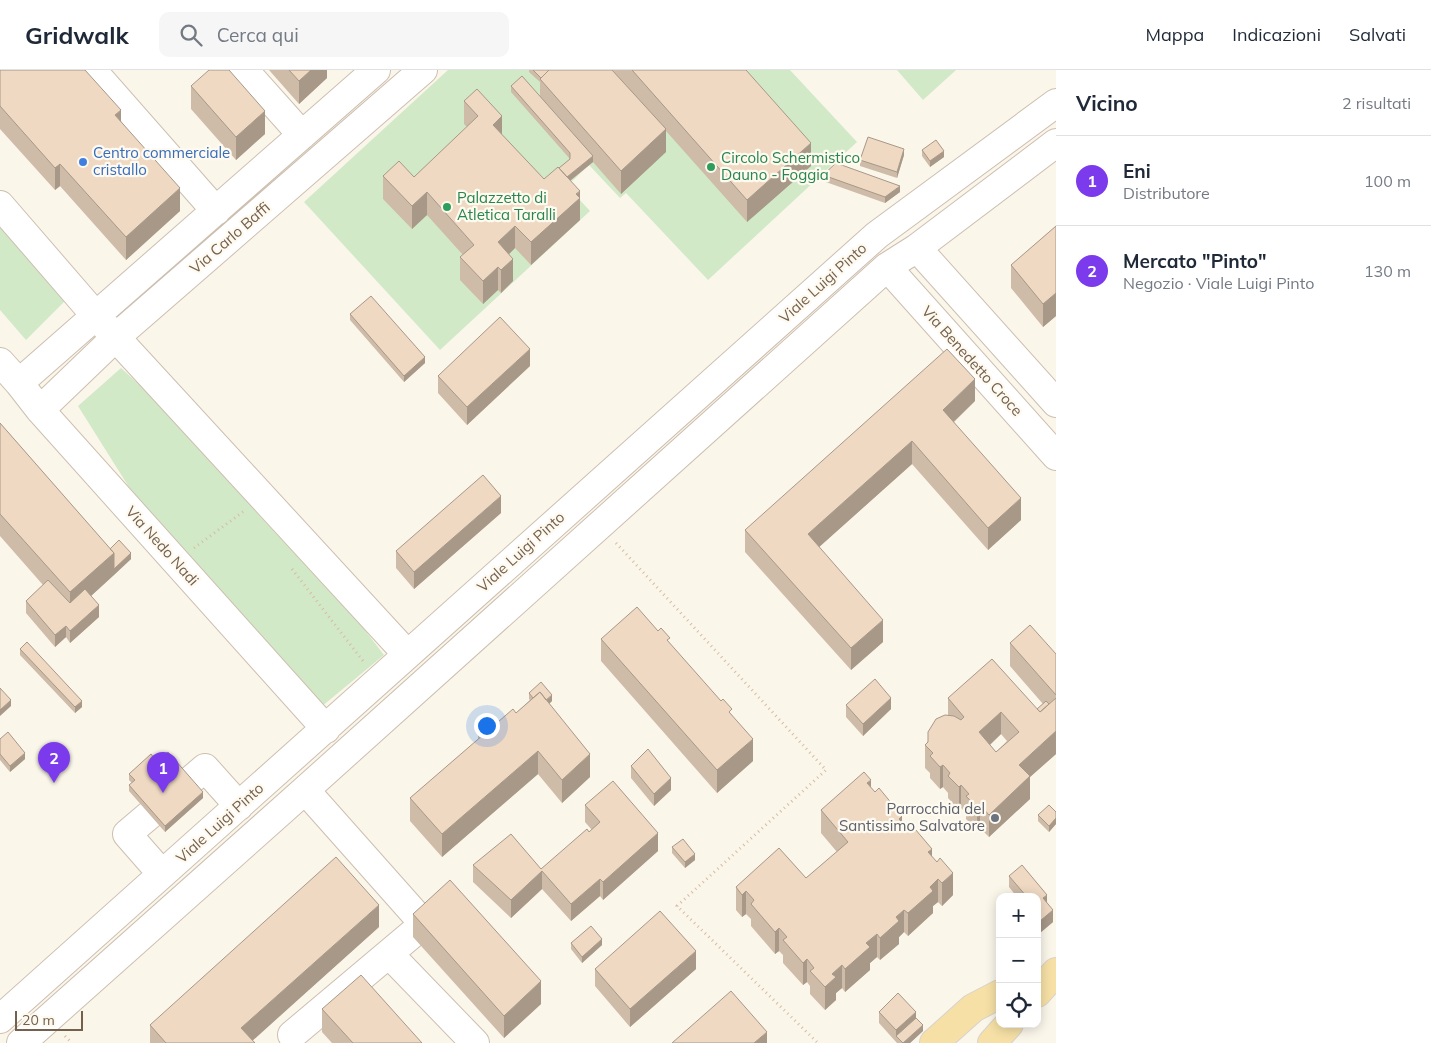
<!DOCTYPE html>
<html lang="it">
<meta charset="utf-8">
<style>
:root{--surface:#fff;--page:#f6f6f7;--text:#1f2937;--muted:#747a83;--line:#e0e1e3;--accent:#7c3aed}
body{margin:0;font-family:Mulish,sans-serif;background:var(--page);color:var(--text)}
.controls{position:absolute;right:15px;bottom:15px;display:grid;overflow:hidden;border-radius:10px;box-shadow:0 2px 12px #0003}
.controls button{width:45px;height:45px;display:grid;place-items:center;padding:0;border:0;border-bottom:1px solid var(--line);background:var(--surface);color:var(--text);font:25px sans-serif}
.scale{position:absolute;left:15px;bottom:12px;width:68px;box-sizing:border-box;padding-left:5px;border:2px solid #75604e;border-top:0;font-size:14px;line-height:18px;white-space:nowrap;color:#75604e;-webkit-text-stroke:4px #fefaf0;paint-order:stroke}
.you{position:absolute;left:486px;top:655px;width:18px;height:18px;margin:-12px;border:4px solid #fff;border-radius:50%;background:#1a73e8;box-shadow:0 0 0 8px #1a73e833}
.badge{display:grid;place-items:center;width:32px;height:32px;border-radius:50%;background:var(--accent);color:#fff;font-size:16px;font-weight:700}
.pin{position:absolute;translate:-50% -41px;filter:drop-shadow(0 1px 2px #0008)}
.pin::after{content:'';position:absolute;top:26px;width:18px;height:15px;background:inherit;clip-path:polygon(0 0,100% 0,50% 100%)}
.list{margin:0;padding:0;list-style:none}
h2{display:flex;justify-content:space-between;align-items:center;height:65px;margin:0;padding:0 20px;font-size:21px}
h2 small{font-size:16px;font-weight:400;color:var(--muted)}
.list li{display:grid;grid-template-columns:32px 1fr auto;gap:15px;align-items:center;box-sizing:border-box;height:90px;padding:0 20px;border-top:1px solid var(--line)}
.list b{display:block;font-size:19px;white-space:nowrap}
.list p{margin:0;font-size:16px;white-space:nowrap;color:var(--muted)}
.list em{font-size:16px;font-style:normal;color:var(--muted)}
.icon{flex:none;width:28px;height:28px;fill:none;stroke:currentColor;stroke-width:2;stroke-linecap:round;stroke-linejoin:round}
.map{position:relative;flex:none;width:1056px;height:973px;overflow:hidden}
header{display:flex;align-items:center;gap:30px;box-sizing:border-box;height:70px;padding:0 25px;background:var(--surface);border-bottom:1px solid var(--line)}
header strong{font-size:24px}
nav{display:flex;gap:28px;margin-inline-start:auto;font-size:18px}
.search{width:350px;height:45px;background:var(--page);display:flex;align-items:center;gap:12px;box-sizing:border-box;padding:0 18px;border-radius:10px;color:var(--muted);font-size:19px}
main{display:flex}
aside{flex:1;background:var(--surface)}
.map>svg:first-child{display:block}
.park{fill:#d2e9c8}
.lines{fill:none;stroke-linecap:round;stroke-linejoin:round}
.minor-casing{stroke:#cdbfb0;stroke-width:30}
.major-casing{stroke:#d8d2cd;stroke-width:30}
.path{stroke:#d5bca5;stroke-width:3;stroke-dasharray:1 4;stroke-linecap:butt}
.minor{stroke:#fff;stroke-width:28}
.major{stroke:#f6e0a6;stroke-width:28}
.wall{fill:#cebba8;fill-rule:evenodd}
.shaded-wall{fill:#a79888}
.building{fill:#efd9c3;stroke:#a79888;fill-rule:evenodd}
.shop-dot{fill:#3f7fe0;stroke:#fefaf0;stroke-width:2}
.leisure-dot{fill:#2e9e5b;stroke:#fefaf0;stroke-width:2}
.worship-dot{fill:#6b7280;stroke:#fefaf0;stroke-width:2}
.labels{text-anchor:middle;stroke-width:4.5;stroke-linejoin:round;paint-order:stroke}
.shop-label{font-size:15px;fill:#366cbe;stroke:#fefaf0;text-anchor:start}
.leisure-label{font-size:15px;fill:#27864d;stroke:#fefaf0;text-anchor:start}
.street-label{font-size:15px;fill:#75604e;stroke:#fefaf0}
.worship-label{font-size:15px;fill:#5b616d;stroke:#fefaf0;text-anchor:end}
</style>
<header>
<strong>Gridwalk</strong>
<div class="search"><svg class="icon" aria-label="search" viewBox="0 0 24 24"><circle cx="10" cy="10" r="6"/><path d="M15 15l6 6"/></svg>Cerca qui</div>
<nav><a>Mappa</a><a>Indicazioni</a><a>Salvati</a></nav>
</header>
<main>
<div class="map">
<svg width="1056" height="973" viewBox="0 0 1056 973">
<rect width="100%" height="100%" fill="#fbf6ea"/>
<path class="park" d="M448,0H790L857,72L708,210L626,123L620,128L589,95L567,116L590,141L440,280L304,132Z
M897,0H956L923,30Z
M0,155L65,231L26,270L0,240Z
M121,298L263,427L384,585L321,637L176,492L78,336Z"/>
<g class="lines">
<g class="minor-casing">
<path id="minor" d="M92,0L216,141
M244,0L302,65
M0,135L96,246L407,584
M917,178L1056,333
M887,197L1056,386
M0,292L19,313L40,340L326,659
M19,313L376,0
M40,340L116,267L423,0
M162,804L127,764L205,698L239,736
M389,884L475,973
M0,949L877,165L1056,33
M292,965L424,854L305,720
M21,973L305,720L887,197L917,178L1056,73"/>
</g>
<g class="major-casing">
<path id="major" d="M1037,923L1056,902
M934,973L973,938L1000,924
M992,973L1009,954"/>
</g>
<path class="path" d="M616,473L826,700L677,836L818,973
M194,478L244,441
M292,499L363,591
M65,966L72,973"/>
<use href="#minor" class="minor"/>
<use href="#major" class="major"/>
</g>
<path class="wall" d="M0,0L121,51L180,141L126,190L60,116L55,120L0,59Z
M269,0H327V8L299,34Z
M529,0H746L811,96L747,152L666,61V82L621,124L593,92L570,111L580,121V150L531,195L515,178L509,184L513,211L501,223L498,220L483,234L460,210V187L463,185L427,145L412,159L383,129V106L414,107L467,57L464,54V31L502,65L544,109L559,98L570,89L511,22V16L540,26V12L529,2Z
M191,16L265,64L236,90L191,39Z
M922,80L944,87L930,97L922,86Z
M904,85L897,108L860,96V90Z
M823,105L900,122L885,133L823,111Z
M1056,156V246L1043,257L1011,218V195Z
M350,244L425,293L404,312L350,250Z
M530,296L467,355L438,323V306Z
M975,331L954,352L1021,450L988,480L912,394L819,477L883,572L851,600L745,482V460Z
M0,353L110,479L131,489L91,526L99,547L70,573L66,567L55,577L26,543V531L43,515L0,466Z
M501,443L414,519L396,498V481Z
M601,569L670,574L732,645L753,691L717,723L601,591Z
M1010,573L1056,584V684L1030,707V729L989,767L980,758L977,760L966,749V743L961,738L959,740L948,728V723L943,717L940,719L930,708V703L925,698V675L948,645V628L1037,639L1043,634L1010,596ZM1001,664L1007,671L996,682L990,675Z
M20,579L82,637L75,643L20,585Z
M529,623L552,631L549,634L590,707L562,733L538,704L442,787L410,751V728L478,670V663L489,660L516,643L530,630L529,629Z
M846,635L891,639L863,666L846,647Z
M0,669L25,689L10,702L0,690Z
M157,692L203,728L165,762L129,721V715L132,713L129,710V704Z
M631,696L671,720L654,736L631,708Z
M871,718L932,787L953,825L942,836L938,832L933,836V843L908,866L904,862L899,867V874L880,890L877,887L870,893V900L845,922L842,918L836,923V930L825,940L810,924V916L807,912L803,915L783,893V885L779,881L775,884L751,856V849L746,844L742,847L736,840V817L806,808L837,782L821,763V740Z
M585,735L658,781L603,830L600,826L571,851L542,819L511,848L473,812V795L541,799L592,760L585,752Z
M1056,742V754L1049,762L1038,751V745Z
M672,777L695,790L685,798L672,783Z
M1009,806L1047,834L1053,852L1040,863L1037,860V827H1017L1009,817Z
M413,844L541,934L504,968L413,867Z
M379,857L252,970L255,973H150V955Z
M571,873L602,875L582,893L571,879Z
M595,899H696L630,957L595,916Z
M322,939L422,973H332L322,962Z
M879,942L923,961L910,973H897L879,953Z"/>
<path class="shaded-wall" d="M311,0H327V8L299,34V11Z
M121,40V63L115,45Z
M265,41V64L236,90V67Z
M502,46V69L493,55Z
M666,59V82L621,124V101Z
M811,73V96L747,152V130Z
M904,79V85L897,108V102Z
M944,81V87L930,97V91Z
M593,86V92L544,132V126Z
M60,94V116L55,120V98Z
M900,116V122L885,133V127Z
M180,118V141L126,190V167Z
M580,121V150L531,195V172Z
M427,122V145L412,159V136Z
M515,156V178L498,195V172Z
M513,189V211L501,223V200Z
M498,197V220L483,234V211Z
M1056,223V246L1043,257V234Z
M530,279V296L467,355V337Z
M425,287V293L404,312V306Z
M975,309V331L943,362V340Z
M912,371V394L808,487V464Z
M501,426V443L414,519V502Z
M1021,428V450L988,480V458Z
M114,483H131V489L114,505L70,545V522Z
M99,535V547L70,573V561Z
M883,550V572L851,600V578Z
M66,556V567L55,577V565Z
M552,625V631L540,642V636Z
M891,628V639L863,666V654Z
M11,630V636L0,646V640Z
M82,631V637L75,643V637Z
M1001,642V664L979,685V662Z
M1056,661V684L1030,707V729L989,767V745L1019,695Z
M753,669V691L717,723V700Z
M538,681V704L442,787V764Z
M25,683V689L10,702V696Z
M590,684V707L562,733V710Z
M943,695V717L940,719V697Z
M671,708V720L654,736V724Z
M871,710V732L867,713Z
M961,715V738L959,740V717Z
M203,722V728L165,762V756Z
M980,735V758L977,760V738Z
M902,746V768L899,749Z
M1056,748V754L1049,762V756Z
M658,763V781L603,830V812Z
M932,779V802L928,782Z
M695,784V790L685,798V792Z
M542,801V819L511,848V830Z
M953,803V825L942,836V813Z
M600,809V826L571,851V834Z
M938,809V832L933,836V843L908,866V843L930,817Z
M746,821V844L742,847V825Z
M1047,825V837L1043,828Z
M379,835V857L250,973L241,958Z
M904,840V862L899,867V874L880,890V868L896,847Z
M1053,840V852L1040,863V851Z
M779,858V881L775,884V862Z
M877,864V887L870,893V900L845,922V899L866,873Z
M602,869V875L582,893V887Z
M696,881V899L630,957V939Z
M807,889V912L803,915V893Z
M842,895V918L836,923V930L825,940V917L832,904Z
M541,911V934L504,968V946Z
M916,942V954L896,966V972V960Z
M923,955V961L910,973H903Z
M767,962V973H754Z"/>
<path class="building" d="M0,0H85L121,40L115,45L180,118L126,167L60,94L55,98L0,36Z
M209,0H229L265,41L236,67L191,16Z
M289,0H311L299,11Z
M533,0H549L541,8Z
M549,0H612L666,59L621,101L540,9Z
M632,0H746L811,73L747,130Z
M522,6L593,86L567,107L559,98L570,89V83L511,16Z
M477,19L502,46L493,55L544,109L558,97L580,121L576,124L580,128L531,172L515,156L498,172L513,189L501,200L498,197L483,211L460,187L474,175L427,122L412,136L383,106L399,91L414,107L478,46L464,31Z
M868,67L904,79L897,102L860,90Z
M936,70L944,81L930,91L922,80Z
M836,93L900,116L885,127L823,105Z
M1056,156V223L1043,234L1011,195Z
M371,226L425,287L404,306L350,244Z
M500,247L530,279L467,337L438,306Z
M947,279L975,309L943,340L1021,428L988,458L912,371L808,464L883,550L851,578L745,460Z
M0,353L114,483L70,522L0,444Z
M483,405L501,426L414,502L396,481Z
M119,470L131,483L114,499V483L110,479Z
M48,510L70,533L85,519L99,535L70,561L66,556L55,565L26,531Z
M637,537L658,561L661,558L670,568L667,570L721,631L723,629L732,639L729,642L753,669L717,700L601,569Z
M1030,555L1056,584V625L1010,573Z
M27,572L82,631L75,637L20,579Z
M992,589L1040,642L1056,628V661L1019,695L1030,706L989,745L980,735L977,738L966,726L969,724L961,715L959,717L948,706L950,703L943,695L940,697L930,686L933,683L925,675L928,672V662L936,649L945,645L954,646L961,650L964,647L948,628ZM1001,642L1019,662L996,682L979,662Z
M875,609L891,628L863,654L846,635Z
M541,612L552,625L546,630L540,622L533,628L529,623Z
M0,618L11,630L0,640Z
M540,622L590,684L562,710L538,681L442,764L410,728L513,639L516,643Z
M1046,631L1049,634L1040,642L1037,639Z
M485,657L489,660L481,667L478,663Z
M8,662L25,683L10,696L0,684V669Z
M648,679L671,708L654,724L631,696Z
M168,682L203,722L165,756L129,715L135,710L129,704L151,684L157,692Z
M864,702L871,710L867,713L875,722L879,718L902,746L899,749L906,757L910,753L932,779L928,782L937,792L940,788L953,803L942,813L938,809L930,817L933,821L908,843L904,840L896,847L899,851L880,868L877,864L866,873L870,877L845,899L842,895L832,904L836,907L825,917L810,901L814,898L807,889L803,893L783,870L787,867L779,858L775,862L751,834L754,830L746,821L742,825L736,817L779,778L806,808L848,772L821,740Z
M613,711L658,763L603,812L600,809L571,834L542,801L511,830L473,795L511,764L541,799L587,759L589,762L600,752L585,735Z
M1049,735L1056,742V748L1049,756L1038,745Z
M683,769L695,784L685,792L672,777Z
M336,787L379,835L241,958L255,973H166L150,955Z
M1022,795L1047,825L1043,828L1053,840L1040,851L1037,848V827H1027L1009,806Z
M450,810L541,911L504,946L413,844Z
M660,841L696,881L630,939L595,899Z
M591,856L602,869L582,887L571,873Z
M361,905L422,973H353L322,939Z
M731,921L767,962L754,973H672Z
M898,923L916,942L896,960L879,942Z
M916,948L923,955L903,973L896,966Z"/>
<circle class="shop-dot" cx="83" cy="92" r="5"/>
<g class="leisure-dot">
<circle cx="711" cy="97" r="5"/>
<circle cx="447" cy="137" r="5"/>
</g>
<circle class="worship-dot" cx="995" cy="748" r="5"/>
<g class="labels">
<g class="shop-label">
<text x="93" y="88">Centro commerciale<tspan x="93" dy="17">cristallo</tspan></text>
</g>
<g class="leisure-label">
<text x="721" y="93">Circolo Schermistico<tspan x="721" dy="17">Dauno - Foggia</tspan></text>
<text x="457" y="133">Palazzetto di<tspan x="457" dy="17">Atletica Taralli</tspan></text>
</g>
<g class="street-label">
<text transform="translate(230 168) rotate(-41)" y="5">Via Carlo Baffi</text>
<text transform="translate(823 213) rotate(-42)" y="5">Viale Luigi Pinto</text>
<text transform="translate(972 291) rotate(48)" y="5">Via Benedetto Croce</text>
<text transform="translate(162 476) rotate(48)" y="5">Via Nedo Nadi</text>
<text transform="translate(521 482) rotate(-42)" y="5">Viale Luigi Pinto</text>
<text transform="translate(220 753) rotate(-42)" y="5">Viale Luigi Pinto</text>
</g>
<g class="worship-label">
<text x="985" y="744">Parrocchia del<tspan x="985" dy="17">Santissimo Salvatore</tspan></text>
</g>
</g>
</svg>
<div class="controls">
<button>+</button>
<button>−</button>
<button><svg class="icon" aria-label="locate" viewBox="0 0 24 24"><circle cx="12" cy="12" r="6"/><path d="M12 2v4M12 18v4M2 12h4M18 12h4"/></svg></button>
</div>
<div class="scale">20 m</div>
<div class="you"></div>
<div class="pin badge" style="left:163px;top:723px">1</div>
<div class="pin badge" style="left:54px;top:713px">2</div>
</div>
<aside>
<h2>Vicino<small>2 risultati</small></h2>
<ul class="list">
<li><span class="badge">1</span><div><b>Eni</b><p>Distributore</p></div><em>100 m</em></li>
<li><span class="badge">2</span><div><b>Mercato &quot;Pinto&quot;</b><p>Negozio · Viale Luigi Pinto</p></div><em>130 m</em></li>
</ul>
</aside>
</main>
